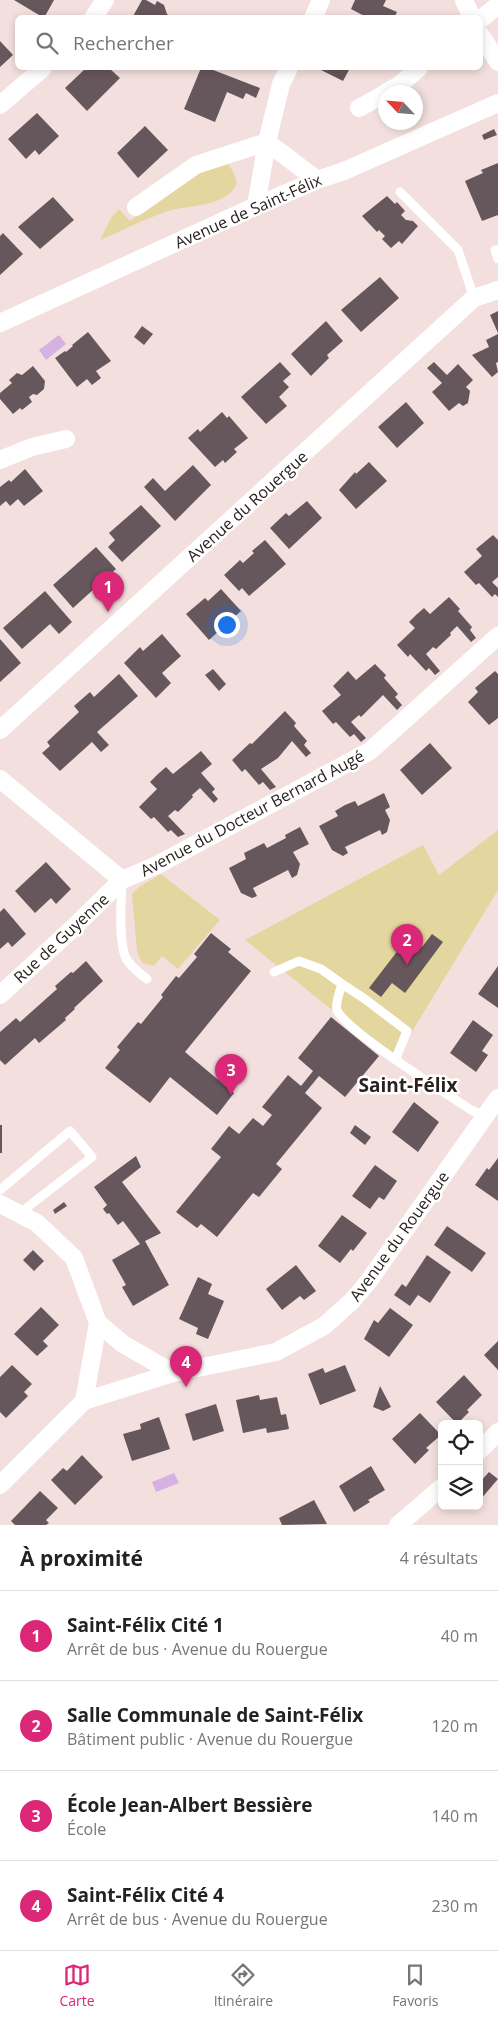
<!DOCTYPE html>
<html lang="fr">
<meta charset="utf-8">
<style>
:root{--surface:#fff;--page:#f2f2f2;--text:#222;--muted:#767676;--line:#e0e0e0;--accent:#db2777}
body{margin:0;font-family:"Open Sans",sans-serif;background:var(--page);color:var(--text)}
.controls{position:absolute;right:15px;bottom:15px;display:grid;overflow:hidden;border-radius:8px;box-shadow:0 2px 8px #0003}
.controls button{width:45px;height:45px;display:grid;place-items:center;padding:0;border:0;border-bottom:1px solid var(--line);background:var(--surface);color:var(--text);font:25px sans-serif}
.compass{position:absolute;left:378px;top:85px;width:45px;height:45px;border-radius:50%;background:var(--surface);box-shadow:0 2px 8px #0003;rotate:296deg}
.you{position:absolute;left:226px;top:624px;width:18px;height:18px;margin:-12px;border:4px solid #fff;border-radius:50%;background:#1a73e8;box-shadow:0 0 0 8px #1a73e833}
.badge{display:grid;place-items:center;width:32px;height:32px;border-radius:50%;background:var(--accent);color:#fff;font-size:16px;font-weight:700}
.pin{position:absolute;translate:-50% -41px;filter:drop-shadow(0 1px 2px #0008)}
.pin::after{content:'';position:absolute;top:26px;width:18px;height:15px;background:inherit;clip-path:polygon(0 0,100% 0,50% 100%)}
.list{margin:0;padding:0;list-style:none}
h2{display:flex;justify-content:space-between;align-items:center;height:65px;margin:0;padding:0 20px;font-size:21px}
h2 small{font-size:16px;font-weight:400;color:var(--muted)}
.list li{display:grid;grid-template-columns:32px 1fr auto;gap:15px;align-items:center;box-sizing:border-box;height:90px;padding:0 20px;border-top:1px solid var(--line)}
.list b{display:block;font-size:19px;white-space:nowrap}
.list p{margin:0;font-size:16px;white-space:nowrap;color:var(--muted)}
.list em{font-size:16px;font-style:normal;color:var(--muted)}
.icon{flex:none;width:28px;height:28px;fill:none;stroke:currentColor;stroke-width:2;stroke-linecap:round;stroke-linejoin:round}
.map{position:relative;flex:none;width:498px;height:1525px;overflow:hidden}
.search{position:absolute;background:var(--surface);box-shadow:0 2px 8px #0003;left:15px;right:15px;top:15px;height:55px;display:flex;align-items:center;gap:12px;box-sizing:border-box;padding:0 18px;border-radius:8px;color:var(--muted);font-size:19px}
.sheet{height:425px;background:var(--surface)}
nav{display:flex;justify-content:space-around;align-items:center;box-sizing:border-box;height:70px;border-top:1px solid var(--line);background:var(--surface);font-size:14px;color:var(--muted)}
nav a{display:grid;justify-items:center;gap:2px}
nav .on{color:var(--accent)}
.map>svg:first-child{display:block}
.green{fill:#e4d69f}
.water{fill:#d7b1e2}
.building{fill:#66575d}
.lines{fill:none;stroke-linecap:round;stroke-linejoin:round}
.service{stroke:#fff;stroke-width:9}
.minor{stroke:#fff;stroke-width:18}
.labels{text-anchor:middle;stroke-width:5;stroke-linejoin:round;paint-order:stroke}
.street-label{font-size:16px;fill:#2a2322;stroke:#fff}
.quarter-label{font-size:19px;font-weight:bold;fill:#2a2322;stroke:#fff}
</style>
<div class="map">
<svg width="498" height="1525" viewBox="0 0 498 1525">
<rect width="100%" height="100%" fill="#f3e0de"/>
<path class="green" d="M227,163C233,171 241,181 233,190C219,207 188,205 168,211C145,219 123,230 100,240L111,218L119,209L130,221L204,170Z
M498,830V890L396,1058L342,1018L245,940L423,845L439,875Z
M161,874L220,920L178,969L162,956L154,966L142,963L137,951L132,894L139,887Z"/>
<path class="water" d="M59,335L66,344L46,360L39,350Z
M174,1473L179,1483L156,1492L152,1482Z"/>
<path class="building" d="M14,0H54L44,18Z
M142,0H146L155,5L157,1L164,5L167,14L172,18H132Z
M355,0H386L383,6L397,12L394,18H368L351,9Z
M0,41L13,55L0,67Z
M86,68H109L120,78L87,111L65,88Z
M201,68H208L260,88L256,98L246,93L243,99L227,92L215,122L184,109Z
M322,68H350L343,81L321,70Z
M37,113L59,136L39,155L35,150L26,159L8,139Z
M145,126L168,150L138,178L117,153Z
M494,129L497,135L484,140L482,135Z
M498,163V215L482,221L465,181L483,173L481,170Z
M387,196L395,204L397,202L405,211L401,215L406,220L413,221L418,226L402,244L399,241L391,248L382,239L385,236L379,230L377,232L362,216Z
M53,197L74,220L40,249L18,227Z
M3,233L23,254L0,275V236Z
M380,277L399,298L361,332L341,310Z
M498,311V333L490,315Z
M326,321L343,341L327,355L329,358L311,376L291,354Z
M142,326L153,334L144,345L134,337Z
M88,332L111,361L96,371L101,378L92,385L87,379L77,387L55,358L65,351L66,352L73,346L72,345Z
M498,334V362L496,363L498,372L492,377L472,355L489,347L486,340Z
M280,362L291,374L283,381L289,387L279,397L287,406L266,424L241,397Z
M434,362L447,375L458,364L473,380L466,387L470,391L468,403L463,406L459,403L449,411L432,392L442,383L427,368Z
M33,366L45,381L44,389L37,395L33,394L29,397L32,402L22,410L20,408L13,414L0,399V393L12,383L9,380L17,373L22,375Z
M406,402L424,423L397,448L378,427Z
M222,412L227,418L229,416L248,438L234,449L237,452L225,463L223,460L215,467L188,438L198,429L200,432Z
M369,462L387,481L356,509L339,490L355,472L356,474Z
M193,465L211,485L175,521L144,487L153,478L165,491Z
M25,469L43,491L24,506L18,499L10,506L6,501L0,506V487L9,480L11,482Z
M307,501L322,518L289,549L270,528L286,513L289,516Z
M141,505L161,526L122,562L108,547L115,540L109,533Z
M493,535L498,540V577L492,582L498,588V597L495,594L492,597L479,583L476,585L464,572L482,556L476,549Z
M265,540L286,564L249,596L242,588L239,591L224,575L240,560L243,563L254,553L252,551Z
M96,547L116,569L73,608L53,585Z
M221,589L241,611L209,640L186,614L205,598L208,601Z
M45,591L72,622L59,634L50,624L22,649L3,628Z
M449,597L460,609L458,611L472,627L470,630L476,638L471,642L457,626L450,633L451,635L436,649L433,647L426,654L440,671L435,675L429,668L426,671L410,654L408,657L397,645L415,628L409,622L416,615L424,608L430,614Z
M162,634L181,656L162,673L171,683L156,698L124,663L140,647L143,651Z
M0,639L21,663L0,682Z
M375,664L386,675L384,678L398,694L395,697L402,705L397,710L383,695L361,717L359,715L351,722L366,738L361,742L354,734L350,737L336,722L333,724L322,711L341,695L333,686L348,671L356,680Z
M213,669L226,684L219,691L205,675Z
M495,671L498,674V718L489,725L468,702L478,692L475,688Z
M119,674L138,696L97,732L109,745L101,752L92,742L60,771L42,753L50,746L47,742L79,712L74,706L90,692L94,697Z
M285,711L296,723L294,726L307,741L304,745L311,753L306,757L292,741L278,758L261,769L276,787L270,790L263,782L259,785L245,769L242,772L232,760L250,743L252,744Z
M430,743L452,768L422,795L400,770Z
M201,751L212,764L201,773L215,789L212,792L218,799L214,803L200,788L192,795L193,797L178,812L175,810L168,816L185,834L178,837L171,830L168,832L154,817L151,819L139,807L157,789L150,782L158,774L166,767L173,774Z
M384,793L390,807L385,810L390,820L387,832L382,835L380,830L345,847L348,853L343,856L332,850L319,826L338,816L335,811L345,805L355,801L358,806Z
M300,827L309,844L293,852L300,864L297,875L292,878L288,870L253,888L257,896L252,898L241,893L229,868L246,859L244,853L264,843L267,848L286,838L285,835Z
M46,862L71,889L56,904L51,898L35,913L15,891Z
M4,908L26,934L12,947L8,942L0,949V912Z
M211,933L231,949L228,952L251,971L185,1052L234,1093L217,1115L170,1077L150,1103L105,1068L120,1050L117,1047L138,1022L141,1024L163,997L161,995L176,976L179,978L197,957L194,954Z
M432,934L443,942L405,993L392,983L381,997L369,988L409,936L422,947Z
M86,961L103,981L74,1008L75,1009L65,1018L66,1020L39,1043L35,1038L5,1065L0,1060V1032L16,1018L20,1022L57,989L55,986L71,972L73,973Z
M498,966V1008L478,994Z
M331,1017L379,1056L345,1097L319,1076L305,1093L322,1108L276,1164L282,1169L259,1197L253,1193L217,1237L201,1224L197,1228L176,1212L221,1157L211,1149L229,1126L239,1134L253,1118L263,1126L272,1115L262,1107L288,1075L301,1086L313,1071L298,1058Z
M473,1020L493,1035L482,1051L488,1055L476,1072L450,1053Z
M414,1102L439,1122L418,1152L392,1132Z
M0,1125H2V1153H0Z
M355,1125L371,1137L365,1145L350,1133Z
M136,1156L141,1167L122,1182L161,1233L145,1241L169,1285L133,1306L122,1287L126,1285L112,1260L140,1244L123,1221L118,1225L109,1213L107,1214L103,1209L107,1205L94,1187Z
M498,1158V1201L475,1185L487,1168L489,1170Z
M375,1165L397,1181L384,1200L379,1197L370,1209L352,1196Z
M64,1202L67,1206L55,1214L53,1210Z
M342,1215L367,1233L353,1251L351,1249L340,1263L318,1246Z
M447,1226L486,1253L472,1272L434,1245Z
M33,1250L44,1261L34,1271L23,1260Z
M427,1255L451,1272L430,1303L418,1295L410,1306L394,1295L402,1284L406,1287Z
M296,1265L316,1291L304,1300L300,1296L282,1310L266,1289Z
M198,1277L212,1284L208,1294L224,1301L208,1339L196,1334L198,1328L179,1319Z
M41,1307L59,1325L43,1341L48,1346L37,1356L14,1334Z
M390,1308L413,1325L389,1357L364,1339L374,1320L378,1323Z
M498,1341V1370L484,1355Z
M12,1365L32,1384L24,1392L28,1396L6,1418L0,1412V1377Z
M345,1365L356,1391L320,1405L308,1374L323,1368L325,1373Z
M464,1375L482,1395L467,1410L469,1412L457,1424L436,1402Z
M380,1386L391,1407L383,1411L373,1407Z
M259,1395L260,1400L277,1397L281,1415L286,1414L289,1429L267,1433L266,1428L243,1433L236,1400Z
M216,1404L224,1431L193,1441L185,1414Z
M420,1413L441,1435L426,1448L429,1450L415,1464L392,1439Z
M159,1417L170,1449L132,1461L123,1434L141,1429L140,1424Z
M82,1455L103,1477L75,1505L51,1480L63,1468L67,1471Z
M371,1466L385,1490L368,1500L370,1502L354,1512L339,1486Z
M489,1472L498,1479L480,1500L479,1483Z
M40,1491L58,1508L46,1520L49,1523L46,1525H15L11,1521Z
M314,1500L327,1524L282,1525L279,1518Z"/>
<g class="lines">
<path class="service" d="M400,192L458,250L474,298
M498,250H495L498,259
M122,882C121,900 118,946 127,960C133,968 140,974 147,979
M274,972L299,961L321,969L342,984C340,991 335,1003 337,1010C346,1031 446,1093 471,1110L485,1116
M342,984L365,999L407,1031L396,1058
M0,1190L70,1131L92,1157L20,1213"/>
<path class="minor" d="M464,0L472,18
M93,18L105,0
M313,18L321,0
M480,20L498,5
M480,34L498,62
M387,92L398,86L419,68
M0,105L43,68
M359,108L386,93
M256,206L267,142L317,180
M136,207L196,165L267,142L281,84L289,68
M0,323L256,206L317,180L344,171L498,103
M0,460L32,447L66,439
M0,730L474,298L498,290
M0,779L122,880L157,865L370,751L498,636
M0,995L72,929L122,880
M0,1204L37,1223L74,1258L98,1323L123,1344L173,1373L276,1352L324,1326L352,1301L368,1282L498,1098
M84,1401L173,1373
M479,1451L498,1432
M0,1485L84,1401L98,1323
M398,1525L442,1487"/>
</g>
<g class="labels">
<g class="street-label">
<text transform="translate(248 211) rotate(-24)" y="6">Avenue de Saint-Félix</text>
<text transform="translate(247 506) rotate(-42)" y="6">Avenue du Rouergue</text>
<text transform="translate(252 813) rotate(-28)" y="6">Avenue du Docteur Bernard Augé</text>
<text transform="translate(61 938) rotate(-43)" y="6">Rue de Guyenne</text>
<text transform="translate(399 1236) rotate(-54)" y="6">Avenue du Rouergue</text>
</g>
<g class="quarter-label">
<text x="408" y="1092">Saint-Félix</text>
</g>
</g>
</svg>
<div class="controls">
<button><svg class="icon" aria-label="locate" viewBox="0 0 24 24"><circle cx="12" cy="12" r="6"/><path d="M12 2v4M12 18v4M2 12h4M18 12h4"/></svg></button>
<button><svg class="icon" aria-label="layers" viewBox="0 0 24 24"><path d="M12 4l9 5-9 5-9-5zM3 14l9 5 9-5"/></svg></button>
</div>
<svg class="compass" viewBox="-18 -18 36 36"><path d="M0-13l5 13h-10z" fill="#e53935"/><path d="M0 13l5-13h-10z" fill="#767676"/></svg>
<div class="you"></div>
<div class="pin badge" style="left:108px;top:612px">1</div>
<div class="pin badge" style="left:407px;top:965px">2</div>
<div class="pin badge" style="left:231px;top:1095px">3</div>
<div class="pin badge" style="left:186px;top:1387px">4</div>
<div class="search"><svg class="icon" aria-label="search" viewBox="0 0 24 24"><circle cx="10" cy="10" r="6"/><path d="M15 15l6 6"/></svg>Rechercher</div>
</div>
<section class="sheet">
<h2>À proximité<small>4 résultats</small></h2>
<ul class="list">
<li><span class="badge">1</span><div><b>Saint-Félix Cité 1</b><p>Arrêt de bus · Avenue du Rouergue</p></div><em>40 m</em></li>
<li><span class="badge">2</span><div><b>Salle Communale de Saint-Félix</b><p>Bâtiment public · Avenue du Rouergue</p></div><em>120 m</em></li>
<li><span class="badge">3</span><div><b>École Jean-Albert Bessière</b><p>École</p></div><em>140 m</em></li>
<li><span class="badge">4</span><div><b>Saint-Félix Cité 4</b><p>Arrêt de bus · Avenue du Rouergue</p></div><em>230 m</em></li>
</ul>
</section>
<nav>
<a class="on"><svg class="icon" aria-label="map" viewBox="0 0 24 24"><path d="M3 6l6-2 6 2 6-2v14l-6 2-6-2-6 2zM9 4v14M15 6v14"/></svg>Carte</a>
<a><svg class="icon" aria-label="directions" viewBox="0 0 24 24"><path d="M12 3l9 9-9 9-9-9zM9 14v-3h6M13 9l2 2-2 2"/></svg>Itinéraire</a>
<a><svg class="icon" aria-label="saved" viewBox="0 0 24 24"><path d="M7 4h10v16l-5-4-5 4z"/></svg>Favoris</a>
</nav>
